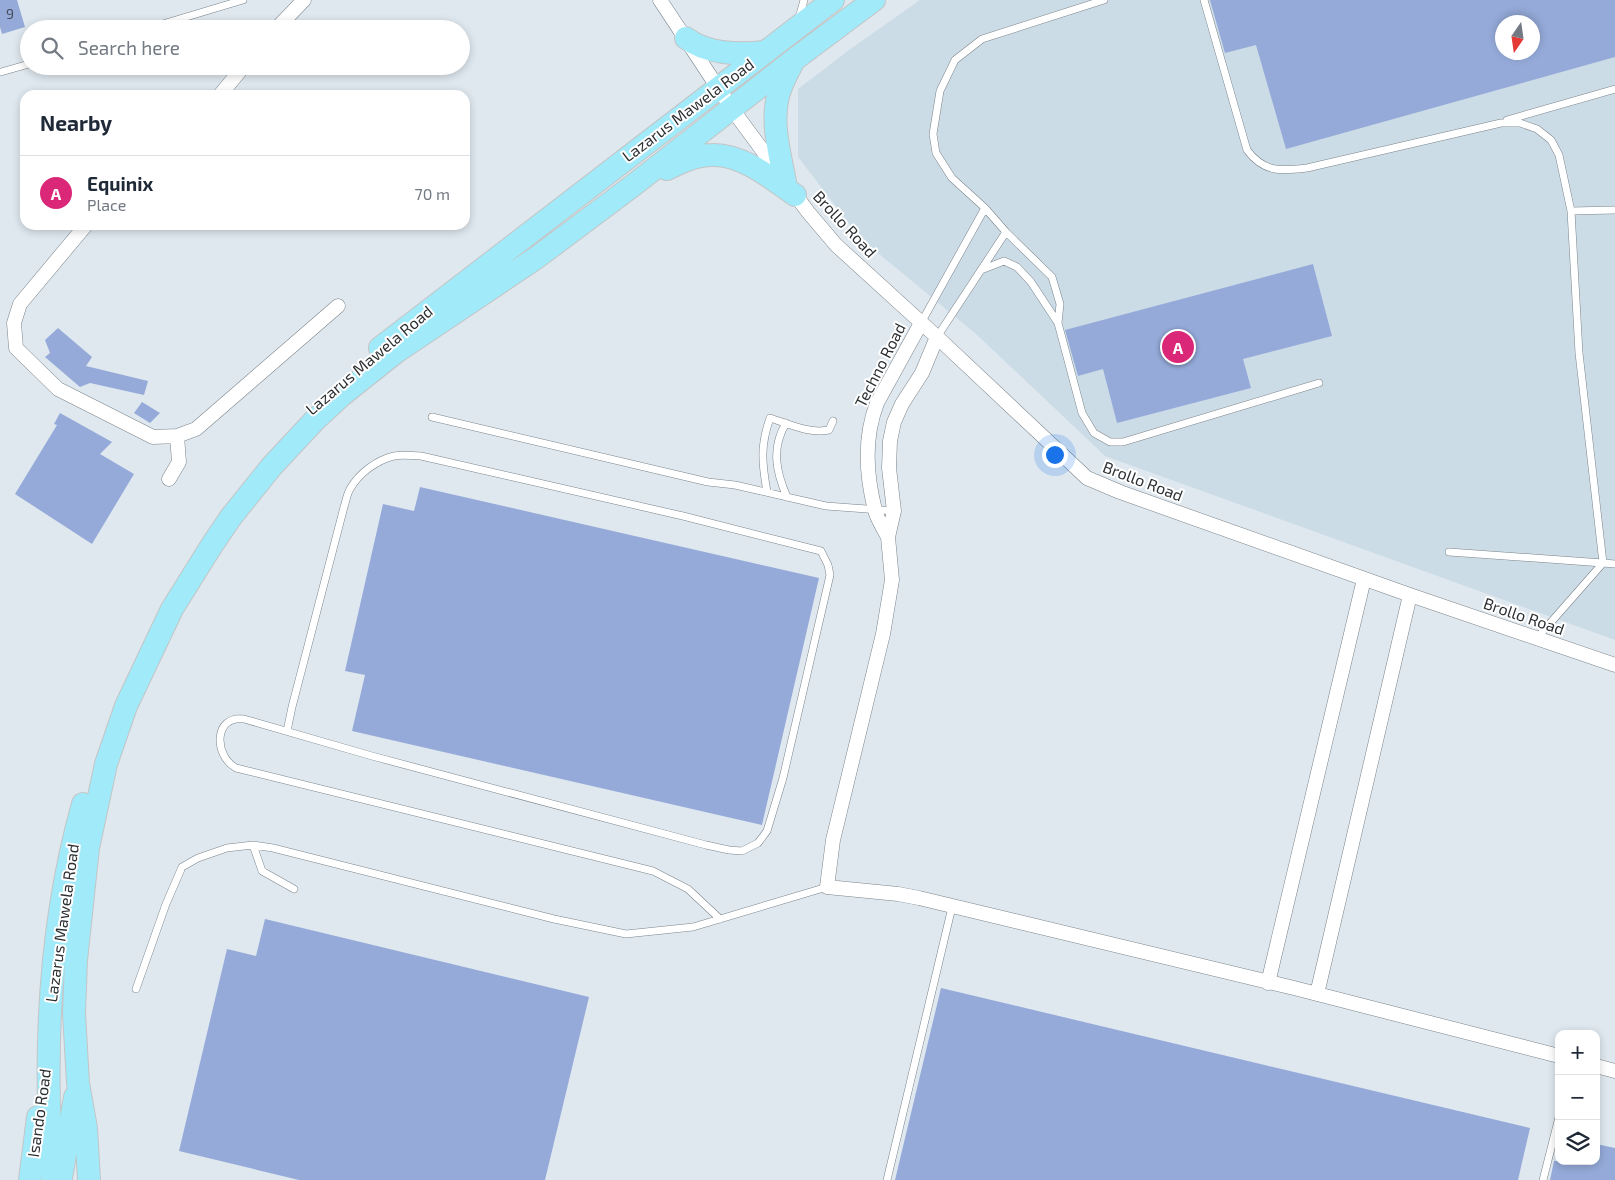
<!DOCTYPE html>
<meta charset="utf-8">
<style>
:root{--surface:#fff;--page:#f6f6f7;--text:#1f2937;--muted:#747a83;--line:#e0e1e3;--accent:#db2777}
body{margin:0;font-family:"Exo 2",sans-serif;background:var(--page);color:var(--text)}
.controls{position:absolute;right:15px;bottom:15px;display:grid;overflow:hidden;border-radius:10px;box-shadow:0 2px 8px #0003}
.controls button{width:45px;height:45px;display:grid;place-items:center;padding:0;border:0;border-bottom:1px solid var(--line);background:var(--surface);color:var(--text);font:25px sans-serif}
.compass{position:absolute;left:1495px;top:15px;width:45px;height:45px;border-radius:50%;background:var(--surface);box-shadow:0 2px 8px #0003;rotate:193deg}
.you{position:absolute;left:1054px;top:454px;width:18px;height:18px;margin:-12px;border:4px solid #fff;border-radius:50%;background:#1a73e8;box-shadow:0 0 0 8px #1a73e833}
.badge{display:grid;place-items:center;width:32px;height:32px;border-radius:50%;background:var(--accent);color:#fff;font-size:16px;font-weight:700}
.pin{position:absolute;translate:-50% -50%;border:2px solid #fff;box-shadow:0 1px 5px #0006}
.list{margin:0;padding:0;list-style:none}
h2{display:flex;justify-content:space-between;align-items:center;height:65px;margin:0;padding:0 20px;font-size:21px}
h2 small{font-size:16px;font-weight:400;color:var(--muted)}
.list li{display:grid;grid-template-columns:32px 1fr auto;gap:15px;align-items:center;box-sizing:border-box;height:75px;padding:0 20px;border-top:1px solid var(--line)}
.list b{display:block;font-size:19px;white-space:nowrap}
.list p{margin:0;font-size:16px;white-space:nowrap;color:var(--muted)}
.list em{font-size:16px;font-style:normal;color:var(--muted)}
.icon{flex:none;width:28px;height:28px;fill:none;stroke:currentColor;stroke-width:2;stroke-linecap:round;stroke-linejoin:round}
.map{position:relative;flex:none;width:1615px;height:1180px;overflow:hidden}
.search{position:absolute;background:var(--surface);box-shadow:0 2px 8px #0003;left:20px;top:20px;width:450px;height:55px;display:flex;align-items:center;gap:12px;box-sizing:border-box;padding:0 18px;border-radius:28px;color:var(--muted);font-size:19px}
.panel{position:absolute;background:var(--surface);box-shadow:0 2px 8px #0003;left:20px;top:90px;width:450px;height:140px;border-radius:15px}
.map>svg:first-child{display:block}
.built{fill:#ccdce7;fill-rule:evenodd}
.building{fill:#95aad9;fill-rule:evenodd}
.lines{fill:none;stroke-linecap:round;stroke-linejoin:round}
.service-casing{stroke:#7c848a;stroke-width:8}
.minor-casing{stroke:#7c848a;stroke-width:15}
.primary-casing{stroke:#c4c5c6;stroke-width:24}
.service{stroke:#fff;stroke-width:7}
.minor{stroke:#fff;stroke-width:14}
.primary{stroke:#a1eaf9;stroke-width:22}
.labels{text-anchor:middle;stroke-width:4;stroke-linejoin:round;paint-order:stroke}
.number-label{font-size:14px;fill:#464e5c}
.street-label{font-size:16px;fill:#2c3032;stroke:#fff}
</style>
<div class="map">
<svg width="1615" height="1180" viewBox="0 0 1615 1180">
<rect width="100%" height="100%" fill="#dfe8ef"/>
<path class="built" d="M920,0H1615V640L1105,456L976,334L861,239L798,157V89L849,50ZM1502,22H1532V52H1502Z"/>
<path class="building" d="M0,0H17L25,27L2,34L0,27Z
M1210,0H1615V57L1286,149L1256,45L1225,53ZM1502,22H1532V52H1502Z
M1313,264L1332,336L1243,359L1251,388L1117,423L1103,369L1078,376L1065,330Z
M58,328L92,357L86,366L148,381L144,395L90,383L80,387L45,357L50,353L45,340Z
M142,402L160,413L150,423L134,413Z
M60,413L112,442L100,454L134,474L92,544L15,494L57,425L54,424Z
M420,487L819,578L762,825L352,731L365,675L345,671L383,504L414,511Z
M265,919L589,997L545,1180H299L179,1151L227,949L256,956Z
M941,988L1530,1128L1518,1180H895Z
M1596,1144L1615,1148V1180H1550L1554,1161H1596Z"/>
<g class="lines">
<g class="service-casing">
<path id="service" d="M1204,0L1247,150C1264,173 1281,171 1307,168L1501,123H1520L1537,129L1551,140L1559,155L1571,211L1579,353L1603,563L1449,552
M799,18L804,0
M146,29L243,0
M1,72L29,64
M1507,120L1615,89
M1571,211L1615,210
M981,270L1004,261L1017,267L1031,282L1058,323L1082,413L1094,433L1110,442H1123L1319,383
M921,323L985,208
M1058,323L1060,304L1052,277L1006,232L985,208L952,178L936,153L933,134L940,91L955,60L982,39L1104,0
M937,337L1006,232
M432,417L708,482L735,485L826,506L894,511
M786,423C771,448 776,472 787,497
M767,492C762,463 760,446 770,418C789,424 809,434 829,430L833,421
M1537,638L1603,563L1615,564
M287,731L292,707L344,507C346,501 347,494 350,489C359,473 377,460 394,456C403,454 412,456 421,456L683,516L821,551L828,565L830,575L783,778L767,831L758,843L742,851L729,850L706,845L372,756L244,719C213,715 214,756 236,768L653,871L688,889L720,919
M253,845L273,848L554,919L626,934L693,927L827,887
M136,989L166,904L182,867L198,858L227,848L253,845L262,871L294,889
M887,1180L952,907
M1543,1180L1559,1117"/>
</g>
<g class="minor-casing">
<path id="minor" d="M660,0L732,109L808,212L836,245L937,337L1087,478L1120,492L1410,595L1615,665
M276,29L304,0
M220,95L244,66
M86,225L20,304L14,323L16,348L58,389L153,437L177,436L196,429L338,306
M937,337L922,373L902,404L894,422L890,441L889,468L894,511L888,537L892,580L883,634L833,840L827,887L898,894L919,898L1294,988L1559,1056
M169,479L179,462L177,436
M888,537C884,529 877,519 875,510C866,475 864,437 877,403L921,323
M1268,983L1364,579
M1317,994L1410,595
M1596,1066L1615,1071"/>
</g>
<g class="primary-casing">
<path id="primary" d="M686,38C706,54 740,55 764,52
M667,169C681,162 696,155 712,155C742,154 771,178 795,195
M785,182C780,154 771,124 778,96C781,85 786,75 792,64
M380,348L833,0
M61,1178L75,1097
M30,1180L38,1117
M53,1180C43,1055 49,925 83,804
M89,1180L86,1128L78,1083L74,1013L76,960L88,848L106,764L126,706L172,609L212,545L231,517L272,466L314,421L342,395L396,352L536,258L631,187L795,59L874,0"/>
</g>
<use href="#service" class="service"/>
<use href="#minor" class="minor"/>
<use href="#primary" class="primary"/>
</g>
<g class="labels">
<g class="number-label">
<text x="10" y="19">9</text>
</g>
<g class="street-label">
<text transform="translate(688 110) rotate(-37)" y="6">Lazarus Mawela Road</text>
<text transform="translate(845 224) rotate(47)" y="6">Brollo Road</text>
<text transform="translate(369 360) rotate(-40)" y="6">Lazarus Mawela Road</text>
<text transform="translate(880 365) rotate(-63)" y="6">Techno Road</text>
<text transform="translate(1143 481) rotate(21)" y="6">Brollo Road</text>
<text transform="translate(1524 616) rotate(19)" y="6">Brollo Road</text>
<text transform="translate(62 923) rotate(-82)" y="6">Lazarus Mawela Road</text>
<text transform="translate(39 1113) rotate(-82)" y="6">Isando Road</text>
</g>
</g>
</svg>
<div class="controls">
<button>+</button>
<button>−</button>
<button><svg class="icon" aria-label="layers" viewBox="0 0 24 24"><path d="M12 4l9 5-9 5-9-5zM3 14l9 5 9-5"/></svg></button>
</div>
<svg class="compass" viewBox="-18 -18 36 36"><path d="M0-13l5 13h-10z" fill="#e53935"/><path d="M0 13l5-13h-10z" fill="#747a83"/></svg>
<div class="you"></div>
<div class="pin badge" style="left:1178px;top:347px">A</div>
<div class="search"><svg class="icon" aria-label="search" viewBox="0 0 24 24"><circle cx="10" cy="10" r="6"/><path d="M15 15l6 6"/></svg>Search here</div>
<section class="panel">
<h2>Nearby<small></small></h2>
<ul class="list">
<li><span class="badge">A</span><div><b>Equinix</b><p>Place</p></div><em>70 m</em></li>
</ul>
</section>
</div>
